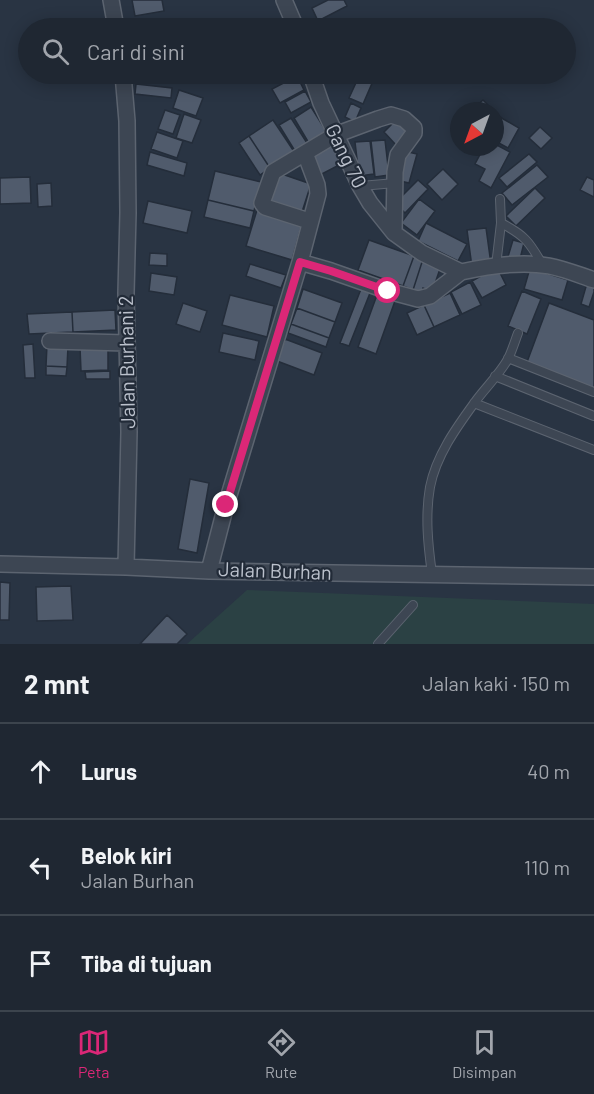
<!DOCTYPE html>
<html lang="id">
<meta charset="utf-8">
<style>
:root{--surface:#1f2732;--page:#2c333e;--text:#f1f3f6;--muted:#a1a5ac;--line:#3c444d;--accent:#db2777}
body{margin:0;font-family:Barlow,sans-serif;background:var(--page);color:var(--text)}
.compass{position:absolute;left:450px;top:102px;width:54px;height:54px;border-radius:50%;background:var(--surface);box-shadow:0 3px 15px #0003;rotate:221deg}
.stop{position:absolute;width:18px;height:18px;margin:-14px;border:4px solid #db2777;border-radius:50%;background:#fff}
.stop.end{background:#db2777;border-color:#fff;box-shadow:0 2px 6px #0008}
.list{margin:0;padding:0;list-style:none}
h2{display:flex;justify-content:space-between;align-items:center;height:78px;margin:0;padding:0 24px;font-size:26px}
h2 small{font-size:20px;font-weight:400;color:var(--muted)}
.list li{display:grid;grid-template-columns:39px 1fr auto;gap:18px;align-items:center;box-sizing:border-box;height:96px;padding:0 24px;border-top:2px solid var(--line)}
.list b{display:block;font-size:22px;white-space:nowrap}
.list p{margin:0;font-size:20px;white-space:nowrap;color:var(--muted)}
.list em{font-size:20px;font-style:normal;color:var(--muted)}
.icon{flex:none;width:33px;height:33px;fill:none;stroke:currentColor;stroke-width:2;stroke-linecap:round;stroke-linejoin:round}
.map{position:relative;flex:none;width:594px;height:644px;overflow:hidden}
.search{position:absolute;background:var(--surface);box-shadow:0 3px 15px #0003;left:18px;right:18px;top:18px;height:66px;display:flex;align-items:center;gap:15px;box-sizing:border-box;padding:0 21px;border-radius:33px;color:var(--muted);font-size:22px}
.sheet{height:366px;background:var(--surface)}
nav{display:flex;justify-content:space-around;align-items:center;box-sizing:border-box;height:84px;border-top:2px solid var(--line);background:var(--surface);font-size:16px;color:var(--muted)}
nav a{display:grid;justify-items:center;gap:3px}
nav .on{color:var(--accent)}
.map>svg:first-child{display:block}
.green{fill:#2b4144}
.building{fill:#505b6c;stroke:#242d3a;stroke-width:1.5}
.lines{fill:none;stroke-linecap:round;stroke-linejoin:round}
.service-casing{stroke:#5c6470;stroke-width:10}
.minor-casing{stroke:#5c6470;stroke-width:18}
.service{stroke:#3d4653;stroke-width:8}
.minor{stroke:#3d4653;stroke-width:15}
.route{stroke:#db2777;stroke-width:8}
.labels{text-anchor:middle;stroke-width:4.5;stroke-linejoin:round;paint-order:stroke}
.street-label{font-size:20px;fill:#bbc1cc;stroke:#222b38}
</style>
<div class="map">
<svg width="594" height="644" viewBox="0 0 594 644">
<rect width="100%" height="100%" fill="#293443"/>
<path class="green" d="M247,590L594,604V644H187Z"/>
<path class="building" d="M132,0H162L164,11L135,16Z
M328,0H344L347,6L318,21L312,8Z
M135,20L163,21V28H134Z
M136,74H163L162,83L135,82Z
M360,74L373,81L363,104L349,98Z
M297,76L304,90L280,103L272,89Z
M136,84L172,88L171,98L135,94Z
M179,90L203,98L196,116L173,108Z
M305,91L311,102L291,113L285,102Z
M483,100L494,111H471Z
M351,103L361,108L355,122L345,117Z
M311,107L328,134L310,145L294,118Z
M165,110L180,115L173,134L158,129Z
M184,114L201,120L192,143L176,138Z
M498,116L519,128L508,148L495,141V122Z
M291,118L307,143L295,151L279,125Z
M273,120L295,153L270,168L249,136Z
M396,120L409,133L396,145L384,132Z
M540,127L552,138L541,149L529,138Z
M157,132L183,141L177,158L151,149Z
M249,136L270,168L260,175L239,143Z
M385,140L389,175L375,177L371,141Z
M370,141L374,174L359,176L355,142Z
M334,142L345,162L318,176L307,157Z
M495,144L510,152L491,188L479,181L485,169L475,164L484,147H495Z
M404,151L417,154L409,183L396,180Z
M150,152L187,163L184,176L147,165Z
M529,154L537,162L507,187L499,178Z
M537,165L548,177L512,205L502,193Z
M443,169L458,184L442,200L427,184Z
M215,171L261,182L254,211L208,200Z
M276,172L311,184L301,215L266,204Z
M30,177L31,203L0,204V178Z
M587,177L594,180V197L580,190Z
M418,180L428,189L405,213L395,203Z
M51,183L52,206L38,207L37,184Z
M535,188L545,198L516,226L506,216Z
M419,199L435,211L417,235L401,223Z
M208,200L254,211L250,228L204,217Z
M148,201L192,211L187,233L143,223Z
M257,210L302,224L292,260L246,246Z
M426,223L467,244L458,261L418,241Z
M486,228L491,264L472,267L467,230Z
M369,240L414,256L403,286L358,270Z
M513,240L524,243L519,263L507,260Z
M150,253L167,254V266L149,265Z
M414,256L423,259L413,290L403,286Z
M423,259L441,266L432,292L423,288L422,293L413,290Z
M250,264L286,275L281,288L246,276Z
M497,267L506,285L482,298L472,281Z
M530,268L568,280L562,300L524,289Z
M151,273L177,277L174,295L149,291Z
M470,282L481,305L462,314L451,292Z
M587,283L594,286V292L589,307L581,304Z
M303,289L342,303L335,322L297,308Z
M361,289L370,293L349,346L340,343Z
M522,291L541,299L527,334L508,326Z
M450,293L460,315L434,327L424,305Z
M230,295L274,306L267,337L222,325Z
M377,295L395,301L376,354L358,347Z
M183,303L207,311L200,332L176,324Z
M549,303L594,320V388L527,362Z
M424,305L434,327L417,335L407,313Z
M297,308L335,322L329,338L291,324Z
M115,310L116,330L73,332L72,312Z
M72,312L73,332L29,334L27,314Z
M291,324L329,338L326,347L288,333Z
M223,333L259,341L255,360L219,352Z
M285,339L322,353L314,375L277,361Z
M33,344L35,378H25L23,345Z
M47,345L68,346L67,367L46,366Z
M80,347H108V370L81,371Z
M46,366L67,367L66,376L46,375Z
M110,371V379H86L85,372Z
M190,479L209,483L197,553L178,549Z
M0,582L10,583L9,620H0Z
M71,586L73,620L37,621L36,587Z
M167,615L187,634L177,644H140Z"/>
<g class="lines">
<g class="service-casing">
<path id="service" d="M361,186L395,183
M501,223C524,235 529,241 542,264
M496,266L501,223L500,199
M508,358L594,392
M495,376L594,416
M474,403L594,450
M432,574C428,545 425,516 430,487C436,456 456,428 475,402C485,388 499,375 508,359C512,351 515,341 518,333
M378,644L413,605"/>
</g>
<g class="minor-casing">
<path id="minor" d="M111,0L116,28
M284,0L296,28
M123,74L127,121L128,213L126,293L129,432L126,567L209,571
M311,74L321,103L360,186L370,203L394,233
M305,153L317,185L318,194L300,262L226,505L209,571L594,577
M300,262L331,271L388,291L418,299L430,296L461,272L422,253L394,233L395,172L398,155L414,133V128L404,119L391,115L378,119L335,135L273,172L262,203L265,207L309,221
M461,272C488,266 522,261 549,266C565,269 579,275 594,280
M50,341L127,343
M0,564L126,567"/>
</g>
<use href="#service" class="service"/>
<use href="#minor" class="minor"/>
</g>
<g class="lines">
<path class="route" d="M226,505L300,262L331,271L388,291"/>
</g>
<g class="labels">
<g class="street-label">
<text transform="translate(346 156) rotate(64)" y="7">Gang 70</text>
<text transform="translate(127 362) rotate(-91)" y="7">Jalan Burhani 2</text>
<text transform="translate(275 571) rotate(2)" y="7">Jalan Burhan</text>
</g>
</g>
</svg>
<svg class="compass" viewBox="-18 -18 36 36"><path d="M0-13l5 13h-10z" fill="#e53935"/><path d="M0 13l5-13h-10z" fill="#a1a5ac"/></svg>
<div class="stop" style="left:388px;top:291px"></div>
<div class="stop end" style="left:226px;top:505px"></div>
<div class="search"><svg class="icon" aria-label="search" viewBox="0 0 24 24"><circle cx="10" cy="10" r="6"/><path d="M15 15l6 6"/></svg>Cari di sini</div>
</div>
<section class="sheet">
<h2>2 mnt<small>Jalan kaki · 150 m</small></h2>
<ul class="list">
<li><svg class="icon" aria-label="ahead" viewBox="0 0 24 24"><path d="M12 20V5M6 11l6-6 6 6"/></svg><div><b>Lurus</b></div><em>40 m</em></li>
<li><svg class="icon" aria-label="left" viewBox="0 0 24 24"><path d="M17 20v-9H6M10 6l-5 5 5 5"/></svg><div><b>Belok kiri</b><p>Jalan Burhan</p></div><em>110 m</em></li>
<li><svg class="icon" aria-label="arrive" viewBox="0 0 24 24"><path d="M6 21V4h12l-3 4 3 4H6"/></svg><div><b>Tiba di tujuan</b></div></li>
</ul>
</section>
<nav>
<a class="on"><svg class="icon" aria-label="map" viewBox="0 0 24 24"><path d="M3 6l6-2 6 2 6-2v14l-6 2-6-2-6 2zM9 4v14M15 6v14"/></svg>Peta</a>
<a><svg class="icon" aria-label="directions" viewBox="0 0 24 24"><path d="M12 3l9 9-9 9-9-9zM9 14v-3h6M13 9l2 2-2 2"/></svg>Rute</a>
<a><svg class="icon" aria-label="saved" viewBox="0 0 24 24"><path d="M7 4h10v16l-5-4-5 4z"/></svg>Disimpan</a>
</nav>
